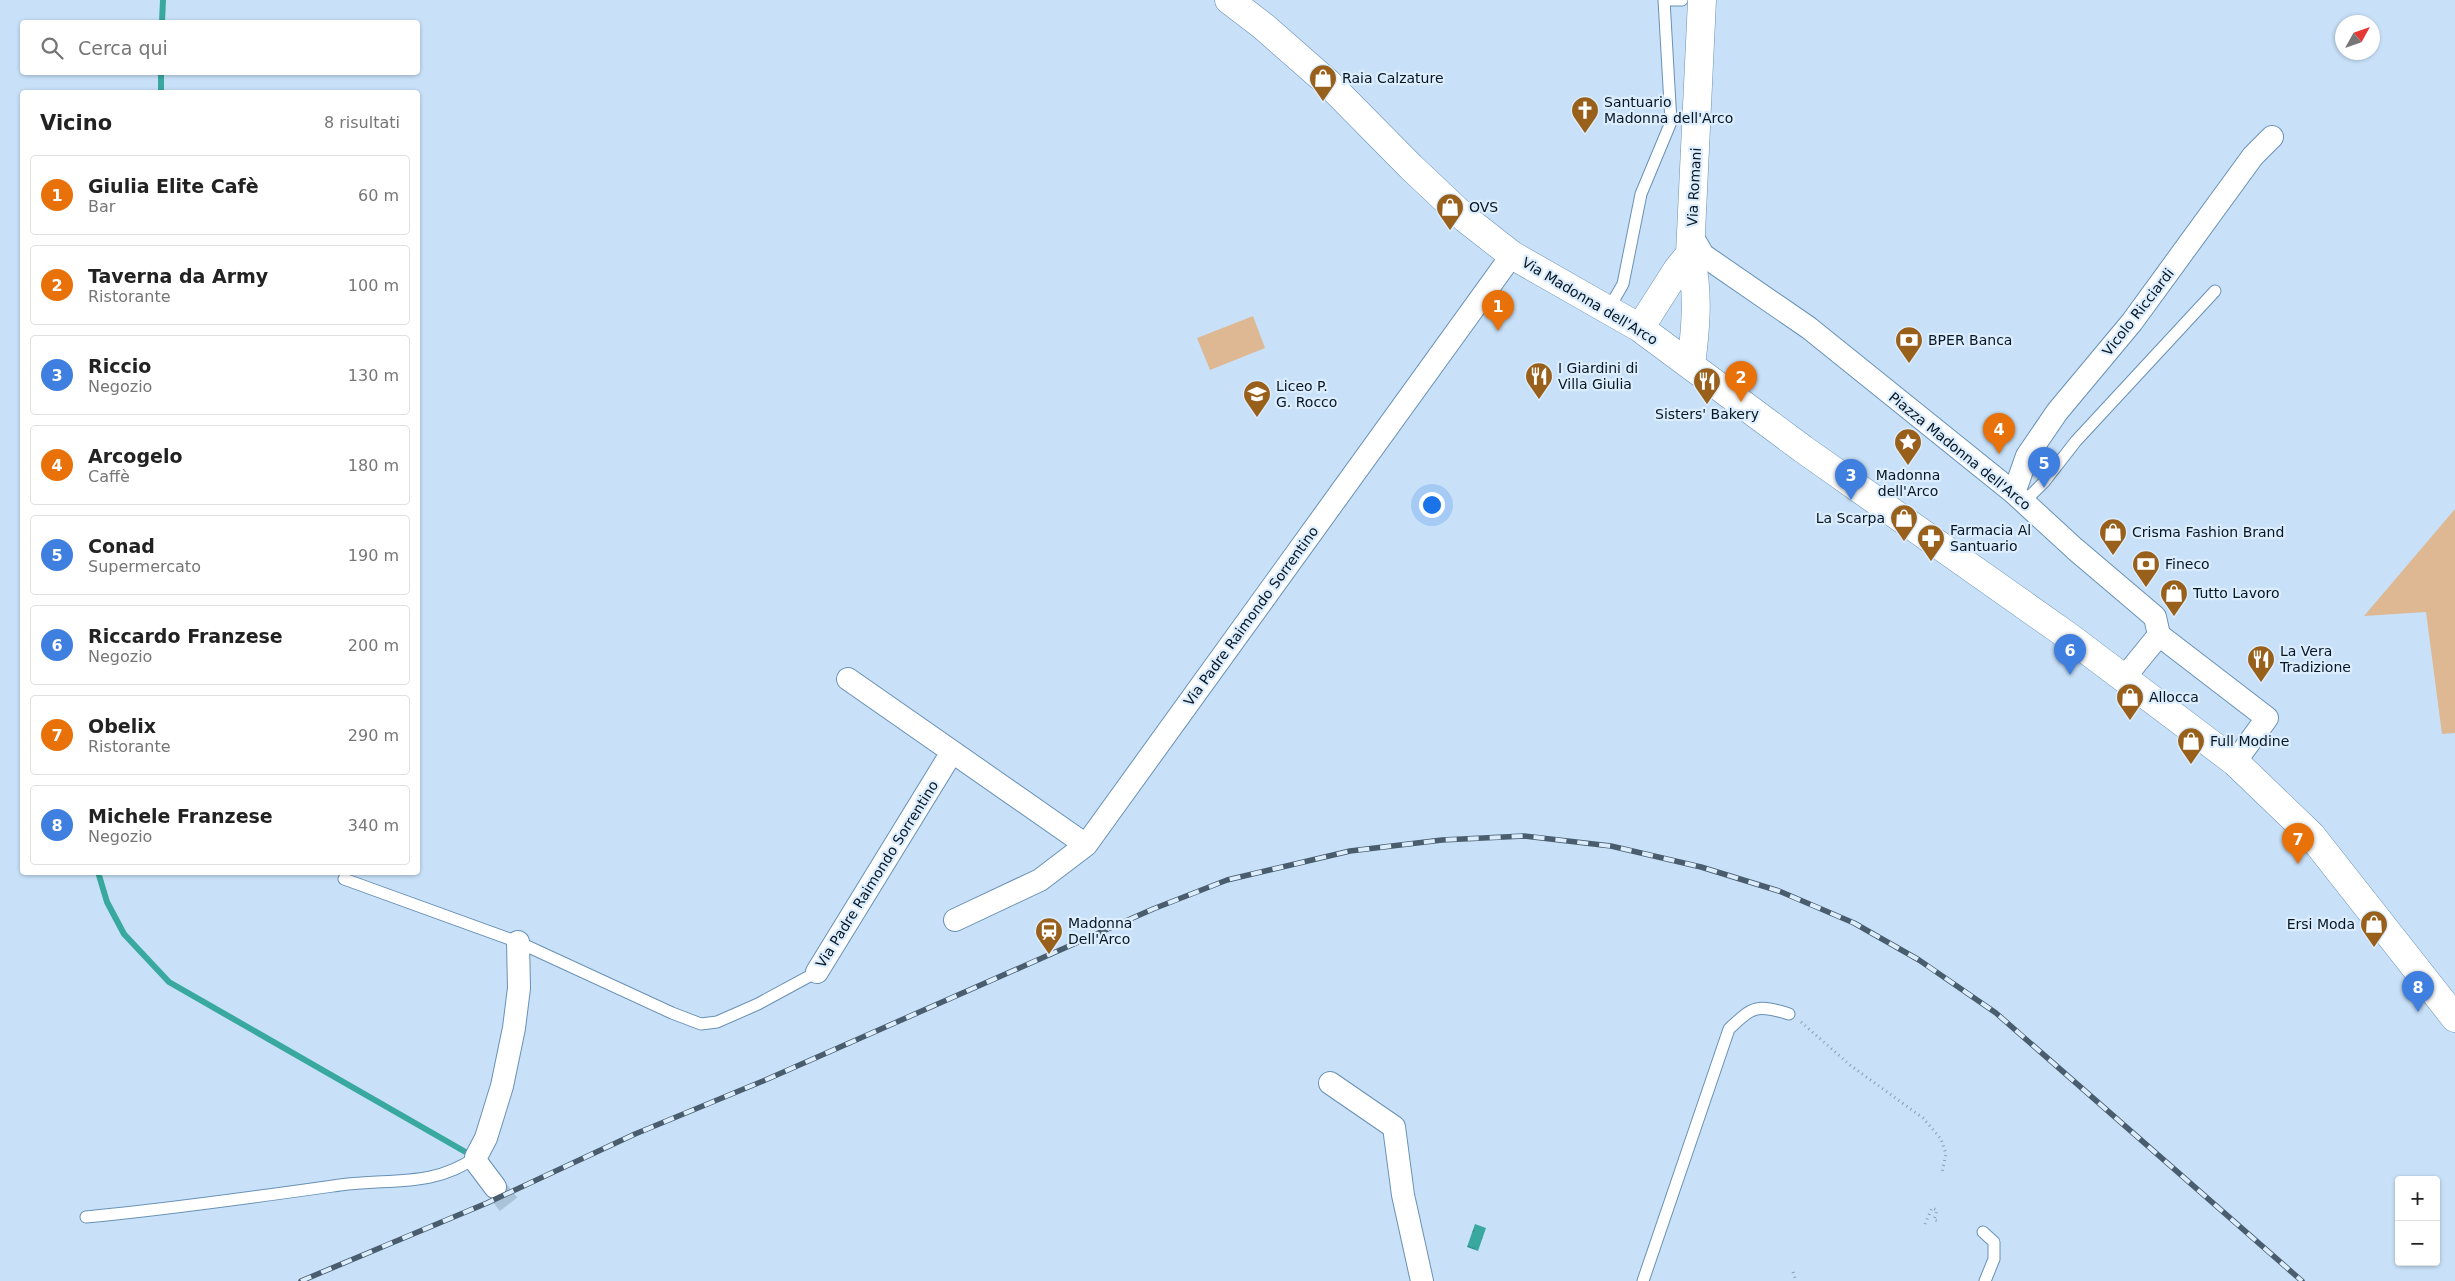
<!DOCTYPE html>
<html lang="it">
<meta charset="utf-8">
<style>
:root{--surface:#fff;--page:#f6f6f6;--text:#222;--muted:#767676;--line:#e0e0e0;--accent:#98601b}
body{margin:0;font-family:"DejaVu Sans",sans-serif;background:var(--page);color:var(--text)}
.controls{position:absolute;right:15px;bottom:15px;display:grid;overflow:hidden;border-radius:5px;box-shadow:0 1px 4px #0004}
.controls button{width:45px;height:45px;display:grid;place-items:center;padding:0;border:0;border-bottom:1px solid var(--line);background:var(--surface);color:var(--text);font:25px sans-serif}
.compass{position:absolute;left:2335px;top:15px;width:45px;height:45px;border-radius:50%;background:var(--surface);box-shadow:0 1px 4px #0004;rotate:50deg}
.you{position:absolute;left:1431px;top:504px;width:18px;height:18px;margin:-12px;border:4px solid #fff;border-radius:50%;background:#1a73e8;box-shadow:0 0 0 8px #1a73e833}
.badge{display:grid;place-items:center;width:32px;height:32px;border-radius:50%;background:var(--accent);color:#fff;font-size:16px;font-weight:700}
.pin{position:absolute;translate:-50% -41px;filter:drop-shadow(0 1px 2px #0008)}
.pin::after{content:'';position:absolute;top:26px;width:18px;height:15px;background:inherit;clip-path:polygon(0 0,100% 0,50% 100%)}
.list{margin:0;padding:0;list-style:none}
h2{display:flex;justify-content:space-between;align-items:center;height:65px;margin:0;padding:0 20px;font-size:21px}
h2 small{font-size:16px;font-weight:400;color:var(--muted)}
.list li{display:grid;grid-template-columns:32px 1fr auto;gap:15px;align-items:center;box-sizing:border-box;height:80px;margin:0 10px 10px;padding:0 10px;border:1px solid var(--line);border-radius:5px}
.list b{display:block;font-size:19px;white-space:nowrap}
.list p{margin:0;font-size:16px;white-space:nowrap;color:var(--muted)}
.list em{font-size:16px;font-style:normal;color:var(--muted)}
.icon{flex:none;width:28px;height:28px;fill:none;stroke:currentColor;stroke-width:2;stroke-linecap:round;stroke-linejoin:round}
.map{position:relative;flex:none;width:2455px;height:1281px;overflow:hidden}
.search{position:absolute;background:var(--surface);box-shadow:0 1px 4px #0004;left:20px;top:20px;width:400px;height:55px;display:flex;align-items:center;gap:12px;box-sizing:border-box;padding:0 18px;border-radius:5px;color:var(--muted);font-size:19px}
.panel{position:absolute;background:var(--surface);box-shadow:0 1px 4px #0004;left:20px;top:90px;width:400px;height:785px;border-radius:5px}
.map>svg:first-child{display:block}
.green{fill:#ddb893}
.water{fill:url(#water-ripples)}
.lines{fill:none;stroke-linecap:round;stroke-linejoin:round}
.stream{stroke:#39a89e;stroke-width:6}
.street-tunnel{stroke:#abc3d9;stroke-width:22;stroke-dasharray:22 11;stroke-linecap:butt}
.lane-casing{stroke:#6891b5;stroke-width:13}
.street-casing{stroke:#6891b5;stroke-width:24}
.secondary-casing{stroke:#6891b5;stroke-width:29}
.path{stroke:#899fb3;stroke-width:3;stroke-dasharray:1 4;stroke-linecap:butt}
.lane{stroke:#fff;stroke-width:11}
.street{stroke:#fff;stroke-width:22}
.secondary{stroke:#fff;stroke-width:28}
.rail-casing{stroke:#4a5d6e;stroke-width:5.5}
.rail{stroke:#dcedfd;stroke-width:4;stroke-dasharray:11;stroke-linecap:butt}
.labels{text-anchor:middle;stroke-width:4.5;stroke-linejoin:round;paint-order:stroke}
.poi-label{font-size:14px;fill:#061623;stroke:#dcedfd;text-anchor:start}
.street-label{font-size:14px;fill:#061623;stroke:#dcedfd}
</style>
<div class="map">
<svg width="2455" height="1281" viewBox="0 0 2455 1281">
<defs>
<pattern id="water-ripples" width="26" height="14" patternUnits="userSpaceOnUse" patternTransform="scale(1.25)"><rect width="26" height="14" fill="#39a89e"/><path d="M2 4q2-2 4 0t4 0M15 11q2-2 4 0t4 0" fill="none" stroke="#2e8880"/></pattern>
</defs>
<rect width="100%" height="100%" fill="#c8e1f9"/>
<path class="green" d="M1253,316L1265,348L1210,370L1197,338Z
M2455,509V733L2442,734L2426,612L2364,616Z"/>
<path class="water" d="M1475,1224L1486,1228L1478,1251L1467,1247Z"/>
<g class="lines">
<path class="stream" d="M162,22L163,0
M161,92V72
M98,872L107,902L124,934L169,982L469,1154"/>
<path class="street-tunnel" d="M495,1187L509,1205"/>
<g class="lane-casing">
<path id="lane" d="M1664,0H1682
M1608,310L1623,284L1641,194L1671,122L1664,0
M2024,502L2044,482L2076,441L2215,291
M344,879L518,942L672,1013L701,1024L717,1022L758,1004L817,972
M86,1217C171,1209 255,1197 340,1185C389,1178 433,1188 476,1157
M1983,1232L1994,1242V1259L1985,1281
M1643,1281L1729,1029C1753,1006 1757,1004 1789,1014"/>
</g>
<g class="street-casing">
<path id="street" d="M1692,236L1703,255L1809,328L2014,493L2075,549L2155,617L2159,635L2267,718L2235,762
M2014,493L2027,456L2057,412L2132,322L2253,156L2272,137
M2124,678L2159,635
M848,679L1086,845
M955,920L1040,880L1086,845L1512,255
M817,972L952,752
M1330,1083L1394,1127L1403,1195L1422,1281
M495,1187L477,1163L476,1157L486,1138L502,1086L514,1028L519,988L518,942"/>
</g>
<g class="secondary-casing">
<path id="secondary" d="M1229,0L1263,26L1328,83L1411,167L1466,219L1512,255L1640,328L1803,449L2068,636L2235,762L2311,835L2455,1018
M1640,328L1677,270L1690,254
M1691,365C1696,327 1699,291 1690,254L1702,0"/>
</g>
<path class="path" d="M1801,1022L1850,1065L1923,1118L1941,1139L1946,1154L1942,1172
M1925,1224L1932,1208L1937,1210L1934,1220L1938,1221
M1793,1272L1796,1281"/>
<use href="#lane" class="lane"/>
<use href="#street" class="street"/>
<use href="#secondary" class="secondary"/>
<g class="rail-casing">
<path id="rail" d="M301,1281L487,1203L635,1134L763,1081L1153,909L1227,880L1350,851L1442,840L1524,836L1611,846L1701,867L1779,891L1854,923L1919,960L1996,1013L2302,1281"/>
</g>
<use href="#rail" class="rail"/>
</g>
<defs>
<g id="shop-pin" transform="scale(1.4375)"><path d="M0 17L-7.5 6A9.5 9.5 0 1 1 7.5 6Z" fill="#98601b" stroke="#dcedfd"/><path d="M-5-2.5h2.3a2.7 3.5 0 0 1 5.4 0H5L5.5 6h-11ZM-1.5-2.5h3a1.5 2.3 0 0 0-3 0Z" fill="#fff"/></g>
<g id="church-pin" transform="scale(1.4375)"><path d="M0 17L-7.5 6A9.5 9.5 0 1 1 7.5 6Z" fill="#98601b" stroke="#dcedfd"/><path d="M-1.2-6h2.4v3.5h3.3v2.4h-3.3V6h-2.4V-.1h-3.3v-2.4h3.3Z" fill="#fff"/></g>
<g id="bank-pin" transform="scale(1.4375)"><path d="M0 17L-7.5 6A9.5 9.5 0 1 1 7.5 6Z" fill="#98601b" stroke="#dcedfd"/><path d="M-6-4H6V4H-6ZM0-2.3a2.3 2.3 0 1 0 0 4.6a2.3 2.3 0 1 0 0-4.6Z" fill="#fff"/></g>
<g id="restaurant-pin" transform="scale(1.4375)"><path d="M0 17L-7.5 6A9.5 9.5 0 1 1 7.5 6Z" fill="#98601b" stroke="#dcedfd"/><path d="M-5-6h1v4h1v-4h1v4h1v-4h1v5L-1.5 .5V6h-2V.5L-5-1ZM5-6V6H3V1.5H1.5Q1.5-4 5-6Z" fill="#fff"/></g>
<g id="school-pin" transform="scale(1.4375)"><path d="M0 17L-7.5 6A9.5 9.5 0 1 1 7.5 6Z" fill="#98601b" stroke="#dcedfd"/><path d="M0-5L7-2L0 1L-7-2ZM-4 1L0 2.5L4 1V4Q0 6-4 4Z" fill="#fff"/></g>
<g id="sight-pin" transform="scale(1.4375)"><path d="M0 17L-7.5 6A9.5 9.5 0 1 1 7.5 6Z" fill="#98601b" stroke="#dcedfd"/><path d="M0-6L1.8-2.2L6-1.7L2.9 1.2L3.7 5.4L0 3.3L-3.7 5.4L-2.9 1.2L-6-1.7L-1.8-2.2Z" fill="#fff"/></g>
<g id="pharmacy-pin" transform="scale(1.4375)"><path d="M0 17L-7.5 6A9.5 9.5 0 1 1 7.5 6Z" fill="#98601b" stroke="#dcedfd"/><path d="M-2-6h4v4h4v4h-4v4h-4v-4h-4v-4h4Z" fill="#fff"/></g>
<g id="station-pin" transform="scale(1.4375)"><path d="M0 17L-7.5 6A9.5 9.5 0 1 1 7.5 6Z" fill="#98601b" stroke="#dcedfd"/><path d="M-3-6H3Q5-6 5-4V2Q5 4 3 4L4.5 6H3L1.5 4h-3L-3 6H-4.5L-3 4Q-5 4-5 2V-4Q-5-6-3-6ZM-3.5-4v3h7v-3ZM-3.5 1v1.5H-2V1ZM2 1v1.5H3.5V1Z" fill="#fff"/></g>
</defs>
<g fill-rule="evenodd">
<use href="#shop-pin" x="1323" y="78"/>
<use href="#church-pin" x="1585" y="110"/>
<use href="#shop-pin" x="1450" y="207"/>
<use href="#bank-pin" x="1909" y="340"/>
<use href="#restaurant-pin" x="1539" y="376"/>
<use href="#restaurant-pin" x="1707" y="381"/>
<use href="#school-pin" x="1257" y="394"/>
<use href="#sight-pin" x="1908" y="442"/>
<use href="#shop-pin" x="1904" y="518"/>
<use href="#shop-pin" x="2113" y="532"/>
<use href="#pharmacy-pin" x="1931" y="538"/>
<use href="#bank-pin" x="2146" y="564"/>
<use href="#shop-pin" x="2174" y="593"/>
<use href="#restaurant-pin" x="2261" y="659"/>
<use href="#shop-pin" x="2130" y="697"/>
<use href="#shop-pin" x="2191" y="741"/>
<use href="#shop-pin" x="2374" y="924"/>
<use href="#station-pin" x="1049" y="931"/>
</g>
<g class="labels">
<g class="poi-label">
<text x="1342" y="83">Raia Calzature</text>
<text x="1604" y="107">Santuario<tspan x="1604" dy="16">Madonna dell'Arco</tspan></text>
<text x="1469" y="212">OVS</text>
<text x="1928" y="345">BPER Banca</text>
<text x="1558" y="373">I Giardini di<tspan x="1558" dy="16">Villa Giulia</tspan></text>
<text x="1276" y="391">Liceo P.<tspan x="1276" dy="16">G. Rocco</tspan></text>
<text x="1707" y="419" text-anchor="middle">Sisters' Bakery</text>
<text x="1908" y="480" text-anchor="middle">Madonna<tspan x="1908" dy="16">dell'Arco</tspan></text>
<text x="1885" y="523" text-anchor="end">La Scarpa</text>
<text x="1950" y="535">Farmacia Al<tspan x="1950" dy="16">Santuario</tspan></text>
<text x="2132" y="537">Crisma Fashion Brand</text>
<text x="2165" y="569">Fineco</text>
<text x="2193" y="598">Tutto Lavoro</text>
<text x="2280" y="656">La Vera<tspan x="2280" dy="16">Tradizione</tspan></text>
<text x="2149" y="702">Allocca</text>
<text x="2210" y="746">Full Modine</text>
<text x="1068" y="928">Madonna<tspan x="1068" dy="16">Dell'Arco</tspan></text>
<text x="2355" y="929" text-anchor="end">Ersi Moda</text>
</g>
<g class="street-label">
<text transform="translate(1694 187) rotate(-87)" y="5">Via Romani</text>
<text transform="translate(1590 301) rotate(31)" y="5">Via Madonna dell'Arco</text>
<text transform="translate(2138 312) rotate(-52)" y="5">Vicolo Ricciardi</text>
<text transform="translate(1960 451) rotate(39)" y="5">Piazza Madonna dell'Arco</text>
<text transform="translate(1251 616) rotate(-54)" y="5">Via Padre Raimondo Sorrentino</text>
<text transform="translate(877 874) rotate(-58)" y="5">Via Padre Raimondo Sorrentino</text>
</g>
</g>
</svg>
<div class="controls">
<button>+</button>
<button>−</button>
</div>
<svg class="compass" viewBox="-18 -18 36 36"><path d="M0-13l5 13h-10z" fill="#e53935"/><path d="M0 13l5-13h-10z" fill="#767676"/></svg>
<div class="you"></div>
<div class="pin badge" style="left:1498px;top:331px;background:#e8710a">1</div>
<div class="pin badge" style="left:1741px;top:402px;background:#e8710a">2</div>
<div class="pin badge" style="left:1851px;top:500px;background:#3f7fe0">3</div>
<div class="pin badge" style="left:1999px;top:454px;background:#e8710a">4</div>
<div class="pin badge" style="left:2044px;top:488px;background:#3f7fe0">5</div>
<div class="pin badge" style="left:2070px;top:675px;background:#3f7fe0">6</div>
<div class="pin badge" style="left:2298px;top:864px;background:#e8710a">7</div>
<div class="pin badge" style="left:2418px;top:1012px;background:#3f7fe0">8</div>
<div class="search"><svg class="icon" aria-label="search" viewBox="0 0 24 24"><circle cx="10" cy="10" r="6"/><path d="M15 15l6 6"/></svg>Cerca qui</div>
<section class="panel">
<h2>Vicino<small>8 risultati</small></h2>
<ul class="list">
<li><span class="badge" style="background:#e8710a">1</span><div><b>Giulia Elite Cafè</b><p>Bar</p></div><em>60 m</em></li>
<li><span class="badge" style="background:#e8710a">2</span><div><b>Taverna da Army</b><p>Ristorante</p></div><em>100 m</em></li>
<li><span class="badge" style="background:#3f7fe0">3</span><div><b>Riccio</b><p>Negozio</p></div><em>130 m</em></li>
<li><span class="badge" style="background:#e8710a">4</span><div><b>Arcogelo</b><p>Caffè</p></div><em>180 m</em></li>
<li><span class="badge" style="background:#3f7fe0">5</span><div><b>Conad</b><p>Supermercato</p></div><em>190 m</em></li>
<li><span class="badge" style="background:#3f7fe0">6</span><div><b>Riccardo Franzese</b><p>Negozio</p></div><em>200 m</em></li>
<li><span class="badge" style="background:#e8710a">7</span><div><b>Obelix</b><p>Ristorante</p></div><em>290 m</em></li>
<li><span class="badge" style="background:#3f7fe0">8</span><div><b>Michele Franzese</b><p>Negozio</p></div><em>340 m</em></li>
</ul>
</section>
</div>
